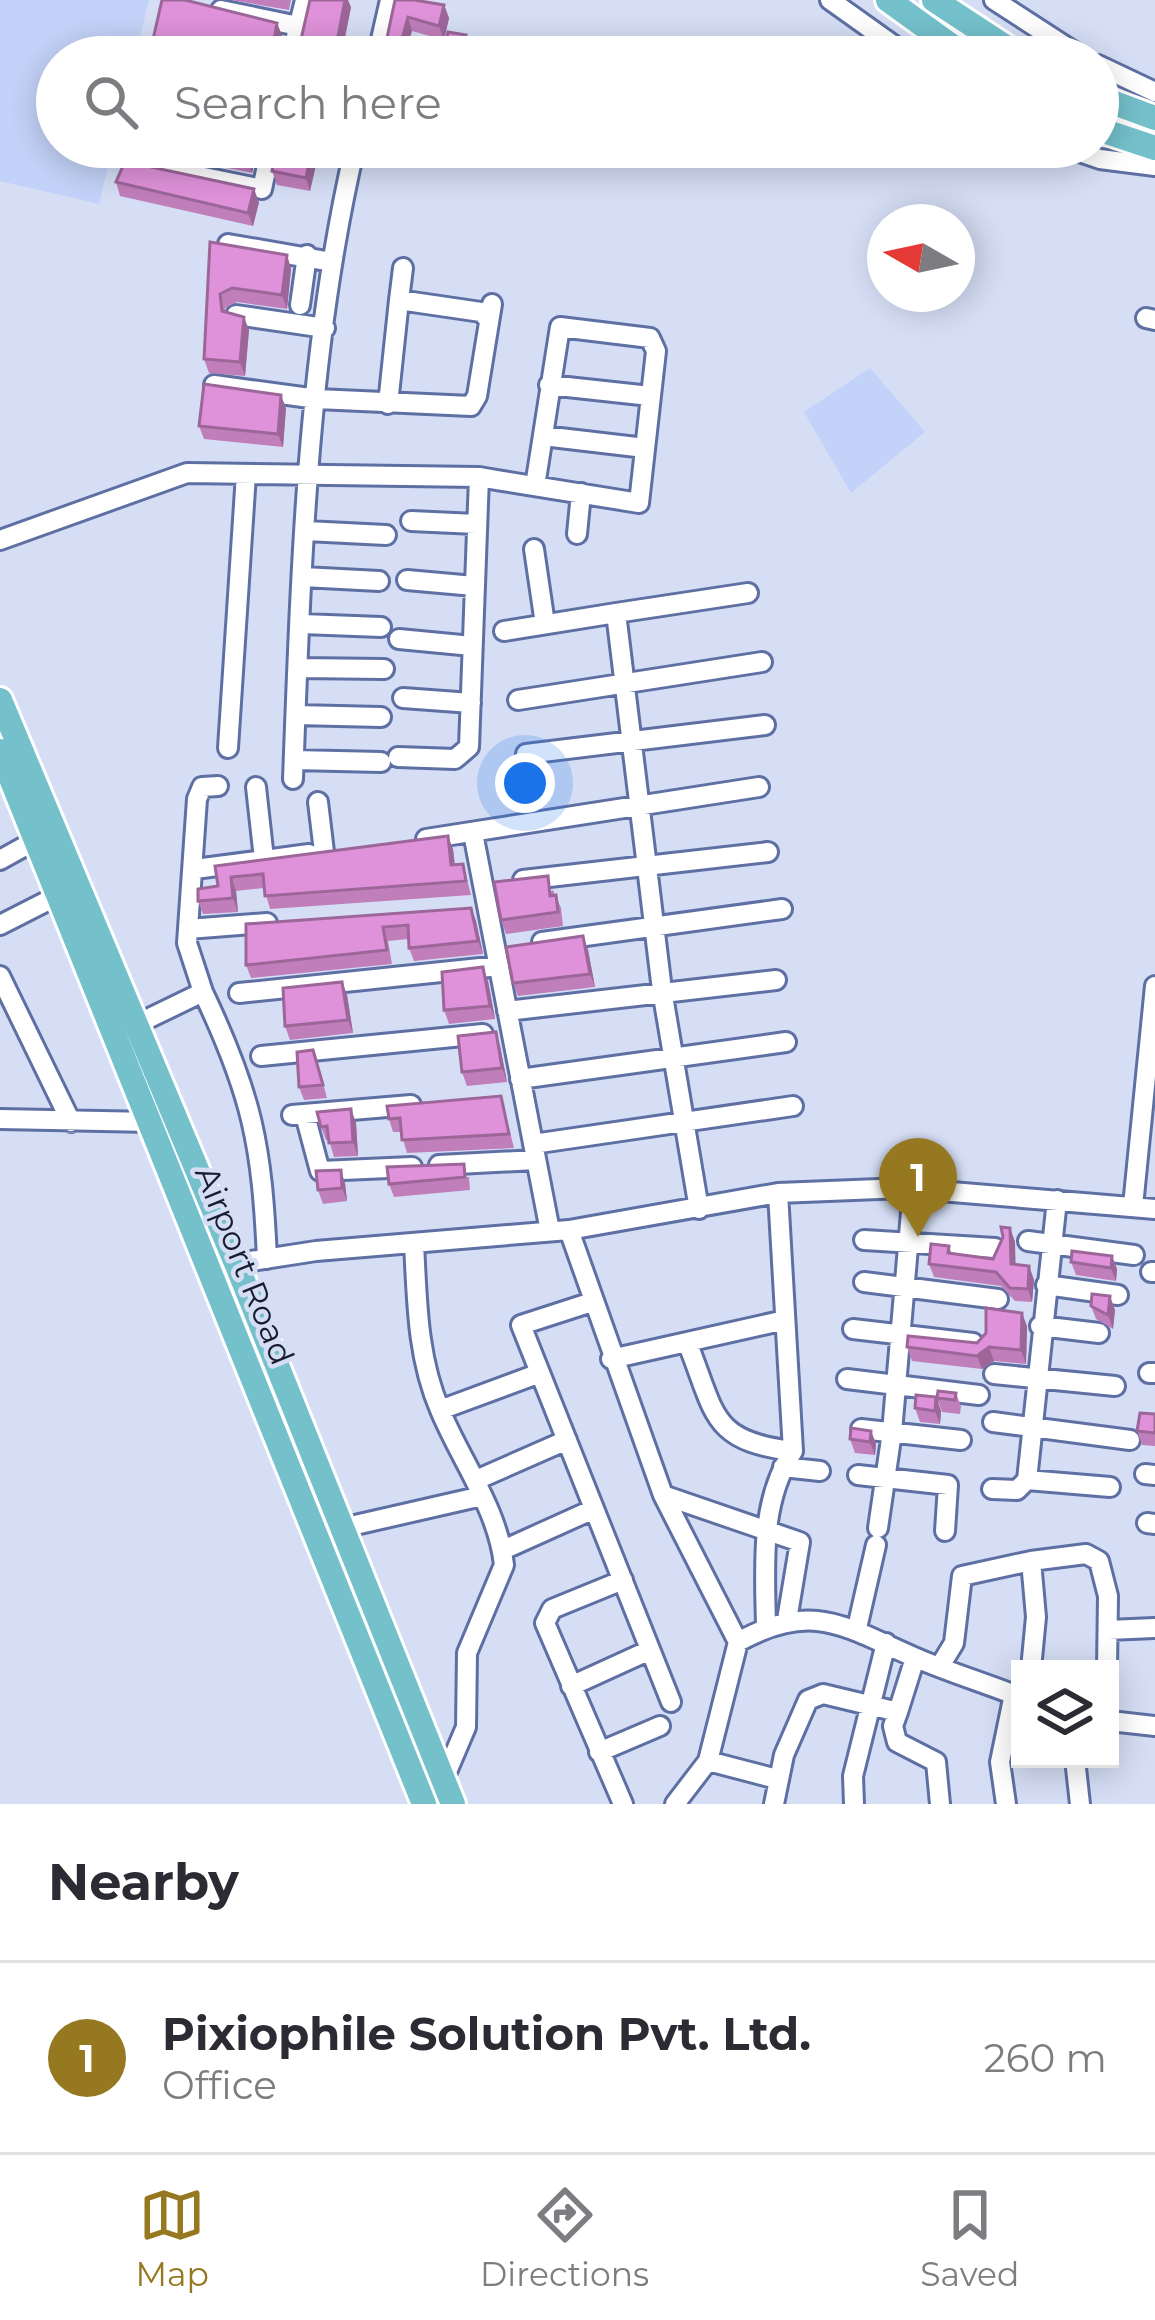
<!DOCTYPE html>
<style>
:root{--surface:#fff;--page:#f7f7f7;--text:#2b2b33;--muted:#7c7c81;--line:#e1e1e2;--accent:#967820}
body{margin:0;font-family:Montserrat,sans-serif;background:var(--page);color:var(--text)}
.controls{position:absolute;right:36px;bottom:36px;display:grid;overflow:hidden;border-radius:0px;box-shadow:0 6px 30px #0003}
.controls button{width:108px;height:108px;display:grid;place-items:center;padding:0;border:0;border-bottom:3px solid var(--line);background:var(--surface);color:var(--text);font:60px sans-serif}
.compass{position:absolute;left:867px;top:204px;width:108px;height:108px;border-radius:50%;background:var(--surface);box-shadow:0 6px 30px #0003;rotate:279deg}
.you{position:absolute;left:525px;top:783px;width:42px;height:42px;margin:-30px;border:9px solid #fff;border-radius:50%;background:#1a73e8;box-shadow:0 0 0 18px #1a73e833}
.badge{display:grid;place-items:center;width:78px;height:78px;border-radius:50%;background:var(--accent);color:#fff;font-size:39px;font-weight:700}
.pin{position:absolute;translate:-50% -99px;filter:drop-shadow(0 3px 6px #0008)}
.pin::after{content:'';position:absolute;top:63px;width:42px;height:36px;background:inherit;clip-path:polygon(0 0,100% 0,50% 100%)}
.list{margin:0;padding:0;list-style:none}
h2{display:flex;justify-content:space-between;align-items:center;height:156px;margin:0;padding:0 48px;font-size:51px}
h2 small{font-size:39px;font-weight:400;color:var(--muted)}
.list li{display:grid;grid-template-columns:78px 1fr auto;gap:36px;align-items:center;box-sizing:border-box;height:192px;padding:0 48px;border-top:3px solid var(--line)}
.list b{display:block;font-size:45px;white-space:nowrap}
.list p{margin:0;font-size:39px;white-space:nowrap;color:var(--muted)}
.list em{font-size:39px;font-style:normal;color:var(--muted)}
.icon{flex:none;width:66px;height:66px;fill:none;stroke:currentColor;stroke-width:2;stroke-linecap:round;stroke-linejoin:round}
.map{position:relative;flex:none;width:1155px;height:1804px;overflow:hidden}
.search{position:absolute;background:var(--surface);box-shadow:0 6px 30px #0003;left:36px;right:36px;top:36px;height:132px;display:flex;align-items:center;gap:30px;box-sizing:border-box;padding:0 42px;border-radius:66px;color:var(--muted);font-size:45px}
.sheet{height:348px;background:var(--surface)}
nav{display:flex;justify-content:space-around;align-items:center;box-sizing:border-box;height:168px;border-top:3px solid var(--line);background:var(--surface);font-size:33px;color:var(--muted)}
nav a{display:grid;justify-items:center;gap:6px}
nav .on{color:var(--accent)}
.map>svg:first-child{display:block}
.built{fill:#c3d2f8}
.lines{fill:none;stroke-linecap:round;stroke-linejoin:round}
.minor-casing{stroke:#5e70a3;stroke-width:24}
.major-casing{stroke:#fff;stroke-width:30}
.minor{stroke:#fff;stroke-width:18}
.major{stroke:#74c1cb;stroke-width:24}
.wall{fill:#c07ebb}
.shaded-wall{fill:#9c6699}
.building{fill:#df92da;stroke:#9c6699;stroke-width:3}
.labels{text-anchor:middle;stroke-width:9;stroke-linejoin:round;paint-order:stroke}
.street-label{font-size:33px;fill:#161d31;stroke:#d5def5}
</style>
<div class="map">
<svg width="1155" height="1804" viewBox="0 0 1155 1804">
<rect width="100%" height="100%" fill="#d5def5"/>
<path class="built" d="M0,0H149L135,57H57V147H113L99,204L0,181Z
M870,368L925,432L851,493L804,412Z"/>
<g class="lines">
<g class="minor-casing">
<path id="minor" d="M830,0L910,57
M994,0L1082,57
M221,10L298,26
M291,57L305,0
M377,57L390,0
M1098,65L1155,92
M1065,147L1100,159L1155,166
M155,167L262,189L271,147
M228,244L332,262
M399,300L403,268
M300,305L307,255
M236,315L325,328
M1146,318L1155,320
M214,385L317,399L471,406L477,396L492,304
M549,385L650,396
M388,404L399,300L481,312L488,319
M543,436L645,448
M479,477C532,486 585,494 639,503L656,351L650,338L560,327L535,486
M411,521L476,524
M306,531L386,535
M577,534L581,493
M0,540L187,473L479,477L469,747L455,759L398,757
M534,549L545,624
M303,577L379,581
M407,580L474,586
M616,613L748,593
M302,624L381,627
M504,631L616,613L662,990L699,1209
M399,639L472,646
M299,668L384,669
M403,698L471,703
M518,700L762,662
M296,715L381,717
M228,748L246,474
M526,754L765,725
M294,760L381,762
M293,779C301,569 307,352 355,147
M256,787L264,859
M318,802L324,852
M473,833L550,1231
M426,839L759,787
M0,860L36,840
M195,869L309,854
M523,880L768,852
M0,925L59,895
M188,929L267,923
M542,942L782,909
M0,976L71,1122
M203,992C252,1095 262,1145 267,1259
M239,993L499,966
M507,1011L776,980
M137,1024L203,992L187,943L197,799L202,787L218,786
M261,1056L483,1034
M520,1079L786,1042
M292,1115L411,1105
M305,1115L320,1171L412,1167
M0,1119L152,1122L175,1116
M533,1144L793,1106
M439,1165L536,1160
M1133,1206L1155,986
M569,1230L663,1495L800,1542L787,1620
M864,1240L995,1248
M1028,1241L1134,1255
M414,1243C417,1300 417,1357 440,1410C461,1461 498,1509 504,1565L467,1653L466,1727L443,1781
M212,1267L316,1251L569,1230L778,1193L904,1188L1155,1209
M1151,1272H1155
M864,1282L998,1299
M1046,1285L1118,1295
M592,1302L521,1325L671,1702
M1040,1326L1099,1333
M853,1329L973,1343
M687,1342C716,1413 709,1441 793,1451
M611,1359L785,1320
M1149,1373H1155
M994,1374L1115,1386
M847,1379L979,1395
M440,1410L540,1373
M993,1422L1130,1440
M861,1429L961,1440
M783,1467L820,1471
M1145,1474L1155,1475
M858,1475L948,1485L945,1531
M476,1480L567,1440
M1027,1480L1110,1487
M992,1489L1017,1490L1027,1480L1057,1200
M663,1495L738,1642
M1147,1523L1155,1524
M342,1528L482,1496
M878,1528L892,1432L913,1189
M503,1550L594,1509
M623,1580L552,1609L545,1623L623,1804
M766,1627C765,1567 759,1503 793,1451L778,1193
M857,1628L876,1545
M1108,1630L1155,1628
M940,1666L954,1643L962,1576L1031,1561
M1031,1669L1036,1617L1031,1561L1086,1554L1099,1561L1108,1596L1107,1669
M571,1686L650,1650
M898,1712L893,1726L897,1742L936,1762L940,1804
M1110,1721L1155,1726
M599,1752L660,1726
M1075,1759L1080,1804
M708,1761L777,1779
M675,1804L708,1761L738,1642C812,1601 843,1626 914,1657C948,1672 985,1683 1020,1697
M774,1804L784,1755L808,1700L823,1694L898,1712L915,1658
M854,1804L853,1776L886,1643
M1006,1804L1000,1762L1014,1694"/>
</g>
<g class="major-casing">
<path id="major" d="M888,0L967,57
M934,0L1021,57
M1098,97L1155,118
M1098,129L1155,148
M0,700L236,1263L453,1804
M0,751L424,1804"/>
</g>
<use href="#minor" class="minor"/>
<use href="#major" class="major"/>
</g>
<path class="wall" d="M231,0H291L289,10Z
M395,0L444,5L449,18L444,40L412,31L383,57Z
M351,7L341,57H149L277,23L282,36L279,52L284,57L299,48Z
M128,147H258L252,173L158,154L146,157L144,164L146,166L259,202L253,226L120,196L116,182L125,161Z
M276,147H320L310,191L277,185L272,171Z
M210,242L287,255L291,269L287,309L237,302L225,308V312L249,330L245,376L209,373L204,359Z
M286,408L283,447L204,439L199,426Z
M453,849L455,865L463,864L471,895L270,909L264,888L236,891L238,912L203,914L198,901L218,886L215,866Z
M553,890L561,908L563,926L506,934L501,920Z
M471,908L476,921L483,954L414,961L409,948L408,939L388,941L392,964L251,978L246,965V924Z
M583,936L588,950L595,987L518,996L513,983Z
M488,981L495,1019L449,1024L444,1010Z
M342,982L347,995L353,1033L290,1040L285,1026Z
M500,1046L507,1082L467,1086L462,1072Z
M318,1064L327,1098L304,1100L299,1087Z
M501,1096L514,1148L407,1153L401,1132H393L389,1119Z
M351,1109L356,1123L358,1156L334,1157L329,1140H326L321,1127Z
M469,1177L470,1190L394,1197L389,1184Z
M345,1183L347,1201L323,1204L318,1190Z
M1010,1228L1015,1242V1265L1029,1266L1034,1280L1032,1302L1015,1301L1001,1286L934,1277L929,1264L949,1246L952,1254L993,1259Z
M1112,1256L1117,1269L1116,1281L1076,1275L1071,1262Z
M1091,1306L1115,1310L1113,1329L1096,1319Z
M1027,1326L1026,1364L994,1361L982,1369L912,1361L907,1347L977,1343Z
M956,1393L961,1406L960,1414L942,1412L937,1398Z
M936,1397L941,1411L940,1424L920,1422L915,1408Z
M1155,1414V1446L1142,1445L1137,1431Z
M871,1431L876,1444L875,1455L855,1453L850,1439Z"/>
<path class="shaded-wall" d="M345,0H348L351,7L341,57H334Z
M444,5L449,18L444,40L439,26Z
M408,17L412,31L405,57L400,46Z
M277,23L282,36L278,57L273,46Z
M466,35L471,49L469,57H461Z
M140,147H142L146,157L142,170L137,157Z
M250,147H258L252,173L247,160Z
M312,147H320L310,191L306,178Z
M254,189L259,202L253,226L248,213Z
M287,255L291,269L287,309L282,295Z
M244,317L249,330L245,376L240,362Z
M281,395L286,408L283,447L278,434Z
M448,836L453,849L456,879L451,865Z
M231,877L236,891L238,912L233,898Z
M471,908L476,921L483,954L478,941Z
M583,936L588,950L595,987L590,974Z
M483,967L488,981L495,1019L490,1006Z
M342,982L347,995L353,1033L348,1020Z
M496,1032L500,1046L507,1082L502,1068Z
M351,1109L356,1123L358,1156L353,1142Z
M341,1170L345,1183L347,1201L342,1188Z
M1010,1228L1015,1242L1016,1278L1011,1264Z
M1112,1256L1117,1269L1116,1281L1111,1268Z
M1029,1266L1034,1280L1032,1302L1028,1289Z
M1110,1296L1115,1310L1113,1329L1108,1315Z
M1022,1313L1027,1326L1026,1364L1021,1350Z
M989,1347L994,1361L982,1369L977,1356Z
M936,1397L941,1411L940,1424L935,1411Z
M871,1431L876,1444L875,1455L870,1442Z"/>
<path class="building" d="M162,0H185L277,23L273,46L284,57L299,48L310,0H345L334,57H268L206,48L203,57H149Z
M395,0H414L444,5L439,26L408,17L400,46L432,51L430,57H383Z
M448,32L466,35L461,57L444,52Z
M128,147H140L137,157L146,166L254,189L248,213L116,182L125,161Z
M185,147H250L247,160Z
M276,147H312L306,178L272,171Z
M210,242L287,255L282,295L232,288L220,294L222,311L244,317L240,362L204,359Z
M204,384L281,395L278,434L199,426Z
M448,836L451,865L463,864L466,881L265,896L263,874L231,877L233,898L198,901V889L218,886L215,866Z
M548,876L550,896L556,895L558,912L501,920L494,882Z
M471,908L478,941L409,948L408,925L383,927L387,950L246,965V924Z
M583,936L590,974L513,983L506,947Z
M483,967L490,1006L444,1010L442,972Z
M342,982L348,1020L285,1026L283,988Z
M496,1032L502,1068L462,1072L458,1036Z
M313,1050L323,1085L299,1087L297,1052Z
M501,1096L509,1134L402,1140L400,1118L389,1119L387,1106Z
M351,1109L353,1142L329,1143L327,1126L321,1127L317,1112Z
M464,1164L465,1177L389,1184L387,1167Z
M341,1170L342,1188L318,1190L316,1171Z
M1001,1227L1010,1228L1011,1264L1029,1266L1028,1289L1010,1288L996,1272L929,1264L931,1244L949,1246L948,1253L993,1259L1003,1237Z
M1072,1251L1112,1256L1111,1268L1071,1262Z
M1092,1294L1110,1296L1108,1315L1091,1306Z
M986,1308L1022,1313L1021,1350L989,1347L977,1356L907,1347L908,1336L977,1343L986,1333Z
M938,1391L956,1393L955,1400L937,1398Z
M916,1395L936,1397L935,1411L915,1408Z
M1140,1413L1155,1414V1433L1137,1431Z
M851,1428L871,1431L870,1442L850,1439Z"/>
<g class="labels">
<g class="street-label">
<text transform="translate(245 1265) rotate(68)" y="12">Airport Road</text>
</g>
</g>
</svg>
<div class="controls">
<button><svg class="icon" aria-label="layers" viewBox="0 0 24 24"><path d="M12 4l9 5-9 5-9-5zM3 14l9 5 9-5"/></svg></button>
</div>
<svg class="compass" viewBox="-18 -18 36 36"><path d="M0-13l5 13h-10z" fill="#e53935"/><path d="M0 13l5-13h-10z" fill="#7c7c81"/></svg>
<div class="you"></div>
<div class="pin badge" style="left:918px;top:1237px">1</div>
<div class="search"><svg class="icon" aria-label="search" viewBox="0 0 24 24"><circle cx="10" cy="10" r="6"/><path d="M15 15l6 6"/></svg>Search here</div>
</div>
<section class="sheet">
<h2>Nearby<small></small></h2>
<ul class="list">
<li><span class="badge">1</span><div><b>Pixiophile Solution Pvt. Ltd.</b><p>Office</p></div><em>260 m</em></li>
</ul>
</section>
<nav>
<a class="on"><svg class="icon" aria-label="map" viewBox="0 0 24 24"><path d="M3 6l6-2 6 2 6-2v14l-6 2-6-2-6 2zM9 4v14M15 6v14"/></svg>Map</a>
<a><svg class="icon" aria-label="directions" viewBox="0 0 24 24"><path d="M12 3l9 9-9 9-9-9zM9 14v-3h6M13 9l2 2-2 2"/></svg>Directions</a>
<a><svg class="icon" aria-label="saved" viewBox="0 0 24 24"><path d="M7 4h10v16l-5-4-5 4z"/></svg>Saved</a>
</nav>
